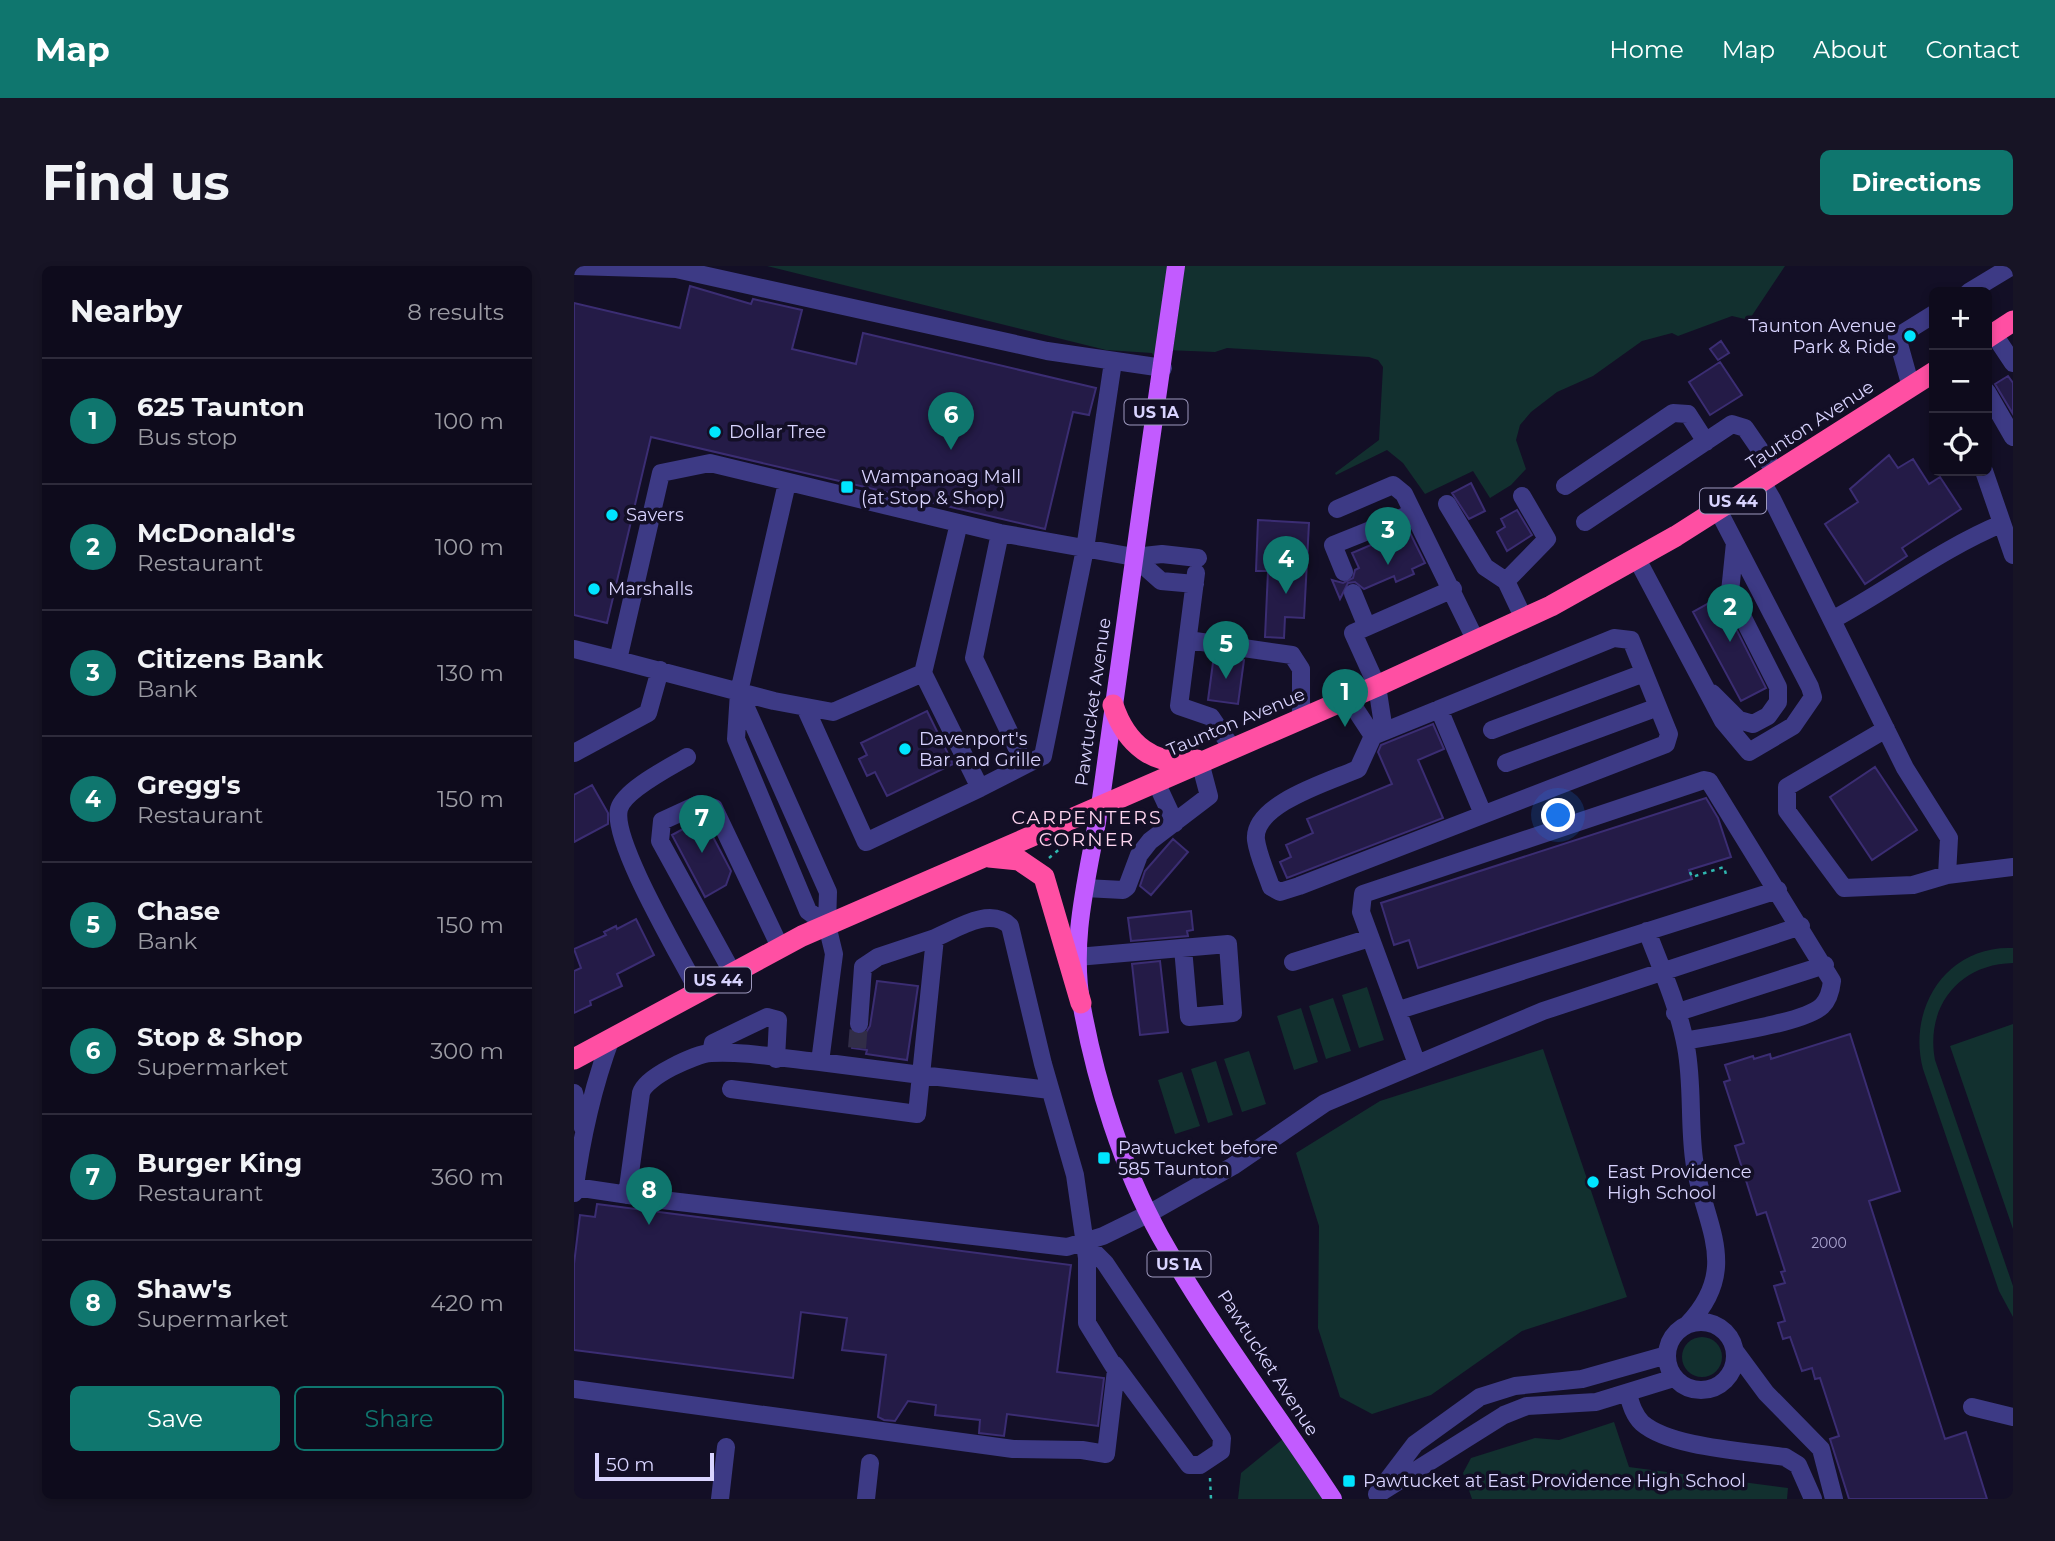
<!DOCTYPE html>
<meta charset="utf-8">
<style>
:root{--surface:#0e0b1c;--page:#171425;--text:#f1f3f6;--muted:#9b9ba3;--line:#2e2b3b;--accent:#0f766e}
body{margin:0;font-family:Montserrat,sans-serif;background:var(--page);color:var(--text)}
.controls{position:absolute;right:21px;top:21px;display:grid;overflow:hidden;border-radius:10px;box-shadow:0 4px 10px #0003}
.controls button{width:63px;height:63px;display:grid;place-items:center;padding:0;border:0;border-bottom:2px solid var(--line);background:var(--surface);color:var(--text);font:35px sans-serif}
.scale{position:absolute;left:21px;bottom:18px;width:119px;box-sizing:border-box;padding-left:7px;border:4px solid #d9d4ff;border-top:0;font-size:19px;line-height:24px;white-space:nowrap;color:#d9d4ff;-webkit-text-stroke:5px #130f26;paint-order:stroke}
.you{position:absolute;left:985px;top:550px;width:24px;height:24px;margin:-18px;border:5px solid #fff;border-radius:50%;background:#1a73e8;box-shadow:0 0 0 10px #1a73e833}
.badge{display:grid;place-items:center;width:46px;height:46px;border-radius:50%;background:var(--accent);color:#fff;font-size:23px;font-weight:700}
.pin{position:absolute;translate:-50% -58px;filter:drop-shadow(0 2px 4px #0008)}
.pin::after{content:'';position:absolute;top:37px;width:24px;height:21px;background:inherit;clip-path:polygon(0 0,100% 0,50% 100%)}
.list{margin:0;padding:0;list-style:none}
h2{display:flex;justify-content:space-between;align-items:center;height:91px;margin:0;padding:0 28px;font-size:30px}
h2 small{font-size:23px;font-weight:400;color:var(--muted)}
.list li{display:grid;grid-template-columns:46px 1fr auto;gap:21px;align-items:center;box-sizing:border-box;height:126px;padding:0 28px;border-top:2px solid var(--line)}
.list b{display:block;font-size:26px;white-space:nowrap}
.list p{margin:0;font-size:23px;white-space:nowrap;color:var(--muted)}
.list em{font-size:23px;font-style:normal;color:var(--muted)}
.actions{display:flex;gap:14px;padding:21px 28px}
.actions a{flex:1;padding:16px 0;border:2px solid var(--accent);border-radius:10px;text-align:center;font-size:24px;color:var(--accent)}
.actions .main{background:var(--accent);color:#fff}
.icon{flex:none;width:38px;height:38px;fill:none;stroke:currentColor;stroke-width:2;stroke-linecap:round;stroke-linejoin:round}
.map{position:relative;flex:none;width:1439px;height:1233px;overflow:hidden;border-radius:10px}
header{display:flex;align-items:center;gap:42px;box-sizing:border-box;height:98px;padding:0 35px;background:var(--accent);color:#fff}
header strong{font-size:33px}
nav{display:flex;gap:38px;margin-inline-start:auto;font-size:24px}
.intro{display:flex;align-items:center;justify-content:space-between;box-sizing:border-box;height:168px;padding:0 42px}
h1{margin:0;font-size:49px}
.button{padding:18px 32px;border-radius:10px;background:var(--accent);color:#fff;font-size:24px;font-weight:700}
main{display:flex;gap:42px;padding:0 42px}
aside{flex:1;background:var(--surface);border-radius:10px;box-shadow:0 4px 10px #0003}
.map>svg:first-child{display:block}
.green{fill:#12302f}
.building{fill:#241b47;stroke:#3b2d73;stroke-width:2}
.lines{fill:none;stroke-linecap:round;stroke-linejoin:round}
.minor-tunnel{stroke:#312d47;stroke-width:18;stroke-dasharray:18 9;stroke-linecap:butt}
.path{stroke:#2fb8b0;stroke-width:2.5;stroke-dasharray:3.5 5;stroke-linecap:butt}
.minor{stroke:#3d3a85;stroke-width:18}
.major{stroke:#c25bff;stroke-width:18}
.highway{stroke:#ff4fa3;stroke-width:21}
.poi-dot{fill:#00e5ff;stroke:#130f26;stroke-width:2.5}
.labels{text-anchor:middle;stroke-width:7;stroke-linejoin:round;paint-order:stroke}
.number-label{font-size:14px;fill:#aca6d1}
.shield{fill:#130f26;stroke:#9e99be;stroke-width:2}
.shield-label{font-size:16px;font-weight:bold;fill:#d9d4ff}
.poi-label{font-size:18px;fill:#d9d4ff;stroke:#130f26;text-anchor:start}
.street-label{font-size:18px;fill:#d9d4ff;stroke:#130f26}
.neighbourhood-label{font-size:19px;letter-spacing:2px;fill:#ffd6f0;stroke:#130f26}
</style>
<header>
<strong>Map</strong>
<nav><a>Home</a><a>Map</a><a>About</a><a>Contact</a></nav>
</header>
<div class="intro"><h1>Find us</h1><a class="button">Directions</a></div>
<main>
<aside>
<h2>Nearby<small>8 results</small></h2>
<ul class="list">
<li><span class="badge">1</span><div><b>625 Taunton</b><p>Bus stop</p></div><em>100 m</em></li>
<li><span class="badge">2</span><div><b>McDonald's</b><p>Restaurant</p></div><em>100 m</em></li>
<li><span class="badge">3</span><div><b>Citizens Bank</b><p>Bank</p></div><em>130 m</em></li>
<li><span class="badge">4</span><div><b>Gregg's</b><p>Restaurant</p></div><em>150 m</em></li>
<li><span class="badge">5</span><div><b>Chase</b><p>Bank</p></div><em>150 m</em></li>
<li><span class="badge">6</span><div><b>Stop &amp; Shop</b><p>Supermarket</p></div><em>300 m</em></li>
<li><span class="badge">7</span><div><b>Burger King</b><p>Restaurant</p></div><em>360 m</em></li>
<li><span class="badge">8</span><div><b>Shaw's</b><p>Supermarket</p></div><em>420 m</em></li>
</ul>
<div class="actions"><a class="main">Save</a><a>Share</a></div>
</aside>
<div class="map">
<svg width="1439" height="1233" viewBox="0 0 1439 1233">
<rect width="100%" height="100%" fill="#130f26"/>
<path class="green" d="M193,0H1211L1175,54L1158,50L1104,70L1098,67L1068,75L1019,110L983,126L957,146L946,159L942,174L952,203L937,219L916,232L899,205L851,228L829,197L813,184L762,209L761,207L805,174L809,101L804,94L795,91L653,82L641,86L592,84L584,98L578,87L532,84Z
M1439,682V697C1385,698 1351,741 1361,794L1439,1020V1051L1425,1025L1349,803C1333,743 1372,679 1439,682Z
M793,721L810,774L785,782L768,729Z
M759,732L777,785L752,793L735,740Z
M727,742L744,796L720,804L703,750Z
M1439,758V963L1376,780Z
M969,783L1053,1031L948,1065L857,1129L798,1148L766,1131L744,1062L745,960L722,887L806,835Z
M675,785L692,838L668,846L650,793Z
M642,795L659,849L634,857L617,803Z
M608,806L626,860L601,868L584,814Z
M1108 1091a20 20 0 1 1 40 0a20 20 0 1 1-40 0Z
M1040,1156L1055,1201L1214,1222L1213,1233H898L889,1207L897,1192L961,1172L985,1174Z
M720,1164L764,1233H664L667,1207Z"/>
<path class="building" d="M116,20L177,38L179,33L228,44L218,83L282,98L289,67L522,122L515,149L499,146L471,263L77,171L33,357L0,349V37L106,62Z
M1147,75L1155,87L1144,94L1136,83Z
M1146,96L1168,129L1136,149L1115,116Z
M1434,110L1439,117V148L1421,118Z
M1315,189L1324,202L1339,193L1355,218L1366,211L1387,243L1328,282L1333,290L1291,318L1251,258L1284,236L1276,223Z
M897,217L911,245L895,253L878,227Z
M943,244L958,269L933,285L923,266L931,261L927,253Z
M684,254L735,257L730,352L711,351L710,372L691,371L694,305H682Z
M834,263L851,297L838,303L840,308L822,316L820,310L790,323L781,316L774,317L766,333L758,314L769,317L779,312L781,304L785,302L778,287Z
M1146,331L1192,422L1167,435L1119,346Z
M640,389L670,394L664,438L634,434Z
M353,445L379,498L313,530L301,506L293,510L285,493L293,489L287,477Z
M859,458L870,483L844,494L869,552L713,612L706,596L717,591L712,579L739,567L733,553L818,518L804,486L807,479Z
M1301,501L1343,564L1298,594L1256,531Z
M18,519L34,547V558L0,576V529Z
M1132,532L1144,552L1157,591L1115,604L1118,613L844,702L835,674L820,679L807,637Z
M129,552L157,605L152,619L131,631L98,569Z
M599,573L614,586L577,629L566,620L571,605Z
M617,645L619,664L613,665L614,670L557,675L554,652Z
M62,653L80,689L43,708L48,720L16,735L17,739L0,747V705L7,702L0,683L32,669L30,666L42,660L43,663Z
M586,695L594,766L566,769L558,698Z
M303,715L344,720L333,794L292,788L293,784L278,782L280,768H291L296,760Z
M1276,768L1326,925L1295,935L1371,1173L1392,1166L1413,1233H1275L1256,1173L1265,1170L1246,1112L1241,1113L1238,1102L1228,1105L1216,1071L1209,1073L1204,1057L1211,1055L1200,1020L1211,1017L1207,1006L1211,1005L1192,946L1183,949L1161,880L1170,877L1150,816L1156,814L1151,799L1179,790L1180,793L1196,788L1197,793Z
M23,938L497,999L483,1106L530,1112L524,1160L433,1148L430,1170L405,1167L406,1154L361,1149L362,1139L334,1135L321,1155L310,1154L304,1151L312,1089L268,1084L273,1052L227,1046L219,1112L0,1084V998L6,949L21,951Z"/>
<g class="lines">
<path class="minor-tunnel" d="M283,782L285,758"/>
<path class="path" d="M475,592L488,581
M1116,606L1118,611L1150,601L1153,612
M636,1212L637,1233"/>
<path class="minor" d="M0,0L102,3L473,85L589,102
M1395,26L1438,0
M1419,67L1439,97
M1337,121L1323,71L1360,48
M1413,126L1439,171
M1410,205L1439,289
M1188,216L1198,233L1331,502L1375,572L1373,609L1339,619L1270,622L1213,545V521L1312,463
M213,217L165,426L162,473L234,645L253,659
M991,220L1099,147L1114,148L1132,176
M948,230L973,273L932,315L950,353
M873,238L911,301L932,315
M763,243L819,219L830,228L902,375
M1011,256L1158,158L1171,162L1202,207
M426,267L400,392L451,499L469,490L511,283L539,96
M560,291L587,315L621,318
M1063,293L1149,455L1175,486L1219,460L1239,431L1236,421L1144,244
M770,306L759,279L839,247
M622,307L605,440L637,451L658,482
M779,327L793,361
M1258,354C1314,324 1369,282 1427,258
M1040,372L1057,374L1095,468L1092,478L725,620L706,626L697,621C692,606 684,589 682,574C678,538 757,515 784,503L799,470Z
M614,374L718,389L727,403V453
M0,383L44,394
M349,407L259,446L200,435L44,394L87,207L136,197L426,267L560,291L588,288L624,292
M1138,427L1165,454L1179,458L1194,450L1204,436V421L1156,326L1161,277
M774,432L799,470
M231,441L292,576L406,522L349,407L385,257
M865,443L909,548
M918,464L1070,407
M810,465L803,420L779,367L879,323
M0,487L74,447L86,404
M113,491C96,501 50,524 45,543C37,575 107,691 124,725
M932,497L1084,441
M582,516L601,557
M406,522L451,499
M1373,609L1439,601
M511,622L549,624L553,621L565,589L576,575L635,530L626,496
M1073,665C1087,702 1105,742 1112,781C1119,818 1115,856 1120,893C1128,957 1169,1000 1114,1058
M503,691L654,678L659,747L615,751L609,682
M719,696L796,672
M158,706L86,575L88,555L125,538L140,542L206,681
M825,744L1204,624
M1101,747L1251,699
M285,758L289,701L304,691L361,672
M137,787L139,777L193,751L204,754L202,793
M843,798L787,646L789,628L1130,514L1135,515L1258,715C1257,724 1255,733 1248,740C1229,758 1140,769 1111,775
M157,823L343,848L347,809L476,824
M0,827L9,862
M1,921L88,934L493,981L529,970L576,947L659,900L751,837L969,745L1227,660
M0,927C7,874 18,823 37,772
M53,929L67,827C71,811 121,788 137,787C172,785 211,793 246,796
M511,977L531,997L648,1172L647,1185L626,1199H615L541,1099
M1093 1090a34 34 0 1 1 68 0a34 34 0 1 1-68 0Z
M1161,1085L1192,1127L1247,1183L1260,1233
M0,1123L439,1183L508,1184L532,1188L542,1104L513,1057V992L501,909L469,798L436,660C416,640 382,663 361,672L347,809L246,796L260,688L253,659L254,626L165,426
M1054,1128C1057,1139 1060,1149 1068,1157C1097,1182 1173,1185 1211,1191L1224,1199L1239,1233
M1398,1141L1439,1151
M809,1225L930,1149L953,1140L1022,1136L1100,1112
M803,1228L841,1178L906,1131L941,1120L1008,1113L1093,1089
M146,1233L152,1181
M292,1233L296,1197"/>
<path class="major" d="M602,0C577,175 551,351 528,526C518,597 494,668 508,741C522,817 548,901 586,970C637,1061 702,1146 759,1233"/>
<path class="highway" d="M1413,72L1439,55
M539,439C552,478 580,502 623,494
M415,591L445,594L470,611L507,737
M0,793L228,670L803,420L977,340L1102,270L1360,106"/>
</g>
<g class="poi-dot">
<circle cx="1336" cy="70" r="7"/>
<circle cx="141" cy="166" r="7"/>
<rect x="266" y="214" width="14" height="14" rx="3.5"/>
<circle cx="38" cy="249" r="7"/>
<circle cx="20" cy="323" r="7"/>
<circle cx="331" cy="483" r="7"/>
<rect x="523" y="885" width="14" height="14" rx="3.5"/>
<circle cx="1019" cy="916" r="7"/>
<rect x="768" y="1208" width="14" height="14" rx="3.5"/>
</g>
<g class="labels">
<g class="number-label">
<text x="1255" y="982">2000</text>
</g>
<g class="shield">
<rect x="550.5" y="133.5" width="63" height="25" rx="5"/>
<rect x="1126" y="222.5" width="66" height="25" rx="5"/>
<rect x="111" y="701.5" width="66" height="25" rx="5"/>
<rect x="573.5" y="985.5" width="63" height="25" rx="5"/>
</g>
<g class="shield-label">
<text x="582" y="152">US 1A</text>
<text x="1159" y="241">US 44</text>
<text x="144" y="720">US 44</text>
<text x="605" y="1004">US 1A</text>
</g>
<g class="poi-label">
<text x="1322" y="66" text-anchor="end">Taunton Avenue<tspan x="1322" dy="21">Park &amp; Ride</tspan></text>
<text x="155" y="172">Dollar Tree</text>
<text x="287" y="217">Wampanoag Mall<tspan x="287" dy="21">(at Stop &amp; Shop)</tspan></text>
<text x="52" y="255">Savers</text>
<text x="34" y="329">Marshalls</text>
<text x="345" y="479">Davenport's<tspan x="345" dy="21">Bar and Grille</tspan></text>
<text x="544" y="888">Pawtucket before<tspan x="544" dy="21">585 Taunton</tspan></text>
<text x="1033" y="912">East Providence<tspan x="1033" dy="21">High School</tspan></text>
<text x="789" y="1221">Pawtucket at East Providence High School</text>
</g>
<g class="street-label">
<text transform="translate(1236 159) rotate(-33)" y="6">Taunton Avenue</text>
<text transform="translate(519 436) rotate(-82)" y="6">Pawtucket Avenue</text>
<text transform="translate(662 456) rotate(-23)" y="6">Taunton Avenue</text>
<text transform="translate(694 1097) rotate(57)" y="6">Pawtucket Avenue</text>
</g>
<g class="neighbourhood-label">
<text x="513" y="558">CARPENTERS<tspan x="513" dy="22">CORNER</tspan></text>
</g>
</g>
</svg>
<div class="controls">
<button>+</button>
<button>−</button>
<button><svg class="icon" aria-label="locate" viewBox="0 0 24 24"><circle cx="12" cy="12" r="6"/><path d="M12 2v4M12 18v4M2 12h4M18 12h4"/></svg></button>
</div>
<div class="scale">50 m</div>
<div class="you"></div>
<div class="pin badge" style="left:771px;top:461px">1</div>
<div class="pin badge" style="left:1156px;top:376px">2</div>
<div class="pin badge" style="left:814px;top:299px">3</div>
<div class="pin badge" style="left:712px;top:328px">4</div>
<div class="pin badge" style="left:652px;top:413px">5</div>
<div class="pin badge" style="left:377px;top:184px">6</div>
<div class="pin badge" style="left:128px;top:587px">7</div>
<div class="pin badge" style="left:75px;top:959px">8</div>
</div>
</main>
